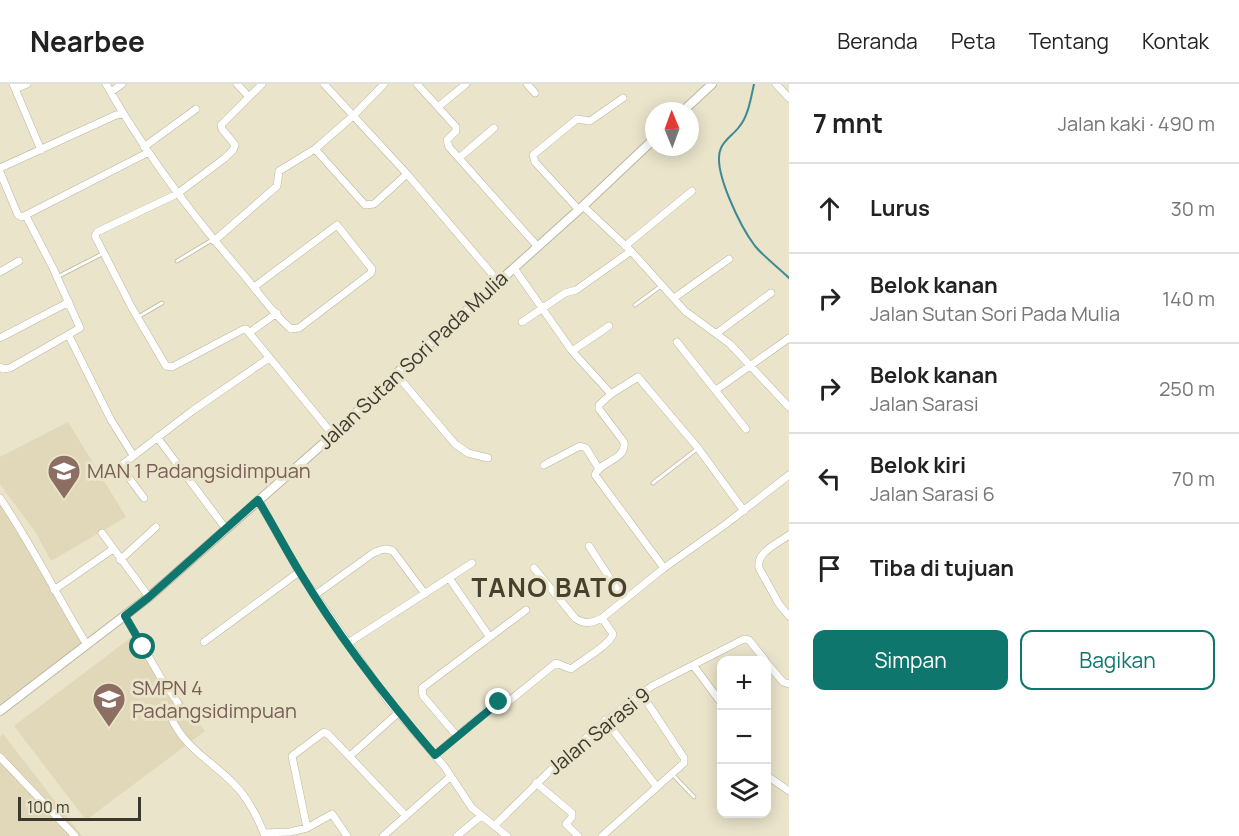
<!DOCTYPE html>
<html lang="id">
<meta charset="utf-8">
<style>
:root{--surface:#fff;--page:#f2f2f2;--text:#222;--muted:#767676;--line:#e0e0e0;--accent:#0f766e}
body{margin:0;font-family:Manrope,sans-serif;background:var(--page);color:var(--text)}
.controls{position:absolute;right:18px;bottom:18px;display:grid;overflow:hidden;border-radius:12px;box-shadow:0 3px 15px #0003}
.controls button{width:54px;height:54px;display:grid;place-items:center;padding:0;border:0;border-bottom:2px solid var(--line);background:var(--surface);color:var(--text);font:30px sans-serif}
.compass{position:absolute;left:645px;top:18px;width:54px;height:54px;border-radius:50%;background:var(--surface);box-shadow:0 3px 15px #0003;rotate:359deg}
.scale{position:absolute;left:18px;bottom:15px;width:123px;box-sizing:border-box;padding-left:6px;border:3px solid #3b392f;border-top:0;font-size:16px;line-height:21px;white-space:nowrap;color:#3b392f;-webkit-text-stroke:4px #eae4cb;paint-order:stroke}
.stop{position:absolute;width:18px;height:18px;margin:-14px;border:4px solid #0f766e;border-radius:50%;background:#fff}
.stop.end{background:#0f766e;border-color:#fff;box-shadow:0 2px 6px #0008}
.list{margin:0;padding:0;list-style:none}
h2{display:flex;justify-content:space-between;align-items:center;height:78px;margin:0;padding:0 24px;font-size:26px}
h2 small{font-size:20px;font-weight:400;color:var(--muted)}
.list li{display:grid;grid-template-columns:39px 1fr auto;gap:18px;align-items:center;box-sizing:border-box;height:90px;padding:0 24px;border-top:2px solid var(--line)}
.list b{display:block;font-size:22px;white-space:nowrap}
.list p{margin:0;font-size:20px;white-space:nowrap;color:var(--muted)}
.list em{font-size:20px;font-style:normal;color:var(--muted)}
.actions{display:flex;gap:12px;padding:18px 24px}
.actions a{flex:1;padding:14px 0;border:2px solid var(--accent);border-radius:12px;text-align:center;font-size:21px;color:var(--accent)}
.actions .main{background:var(--accent);color:#fff}
.icon{flex:none;width:33px;height:33px;fill:none;stroke:currentColor;stroke-width:2;stroke-linecap:round;stroke-linejoin:round}
.map{position:relative;flex:none;width:789px;height:752px;overflow:hidden}
header{display:flex;align-items:center;gap:36px;box-sizing:border-box;height:84px;padding:0 30px;background:var(--surface);border-bottom:2px solid var(--line)}
header strong{font-size:28px}
nav{display:flex;gap:33px;margin-inline-start:auto;font-size:21px}
main{display:flex}
aside{flex:1;background:var(--surface)}
.map>svg:first-child{display:block}
.built{fill:#e0d8b8}
.lines{fill:none;stroke-linecap:round;stroke-linejoin:round}
.stream{stroke:#3d8a94;stroke-width:2}
.service-casing{stroke:#bcb59e;stroke-width:4.5}
.minor-casing{stroke:#bcb59e;stroke-width:8}
.tertiary-casing{stroke:#bcb59e;stroke-width:10}
.service{stroke:#fff;stroke-width:3}
.minor{stroke:#fff;stroke-width:7}
.tertiary{stroke:#fff;stroke-width:8}
.route{stroke:#0f766e;stroke-width:8}
.labels{text-anchor:middle;stroke-width:6;stroke-linejoin:round;paint-order:stroke}
.street-label{font-size:20px;fill:#3b392f;stroke:#eae4cb}
.education-label{font-size:20px;fill:#785e54;stroke:#eae4cb;text-anchor:start}
.district-label{font-size:26px;font-weight:bold;letter-spacing:1.5px;fill:#46412c;stroke:#eae4cb}
</style>
<header>
<strong>Nearbee</strong>
<nav><a>Beranda</a><a>Peta</a><a>Tentang</a><a>Kontak</a></nav>
</header>
<main>
<div class="map">
<svg width="789" height="752" viewBox="0 0 789 752">
<rect width="100%" height="100%" fill="#eae4cb"/>
<path class="built" d="M68,338L126,433L51,477L36,449L0,400V373Z
M0,419L26,456L83,559L0,620Z
M133,552L205,647L86,736L14,642Z
M3,650L82,752H0V653Z"/>
<g class="lines">
<path class="stream" d="M754,0C751,14 748,33 739,43C733,51 725,55 721,64C711,85 742,145 755,162C765,174 778,183 789,194"/>
<g class="service-casing">
<path id="service" d="M177,177L212,156
M59,192L104,169
M635,221L661,202
M138,233L162,219
M653,399L697,365
M672,690L694,713"/>
</g>
<g class="minor-casing">
<path id="minor" d="M13,0L41,66
M106,0C145,69 191,130 243,190C258,208 273,230 291,245L299,244L371,189L372,185L337,141L254,203
M237,0L249,13
M262,0L221,41L222,45L235,61L233,66L225,74L177,110L97,148L95,152L132,224L166,282L172,283L242,246L246,245L333,351
M324,0L407,90L498,197
M417,0L456,43V47L447,56L449,63L538,163
M527,0L535,9
M776,0L789,14
M15,5L27,0
M111,8L122,0
M438,23L466,0
M144,63L196,25
M315,65L365,121L374,120L407,90
M459,74L494,44
M0,84L116,31L123,30
M0,88L18,131L22,133L147,69
M583,122L631,167L685,227L730,260L789,323
M579,126L535,78L533,71L577,35L590,37L623,14
M214,157L277,102L279,87L315,65L353,32L384,0
M625,162L692,107
M514,184L572,267L611,310
M0,188L19,177
M674,214L729,175
M522,238L565,209L576,206L631,167
M250,248L277,229
M717,249L771,209
M69,252L111,336L133,371
M0,254L69,218
M677,258L746,345
M572,267L609,242
M0,283L3,285L10,284L80,244L53,184L26,132
M396,290L455,360L468,369L488,374
M716,306L789,254
M157,353L226,445
M544,381L580,362L586,364L599,385
M0,414C32,461 57,512 87,561
M144,414L123,386V380L192,327L269,274
M258,416L299,488L389,618L444,682L472,724L507,752
M102,449L149,513
M789,451C777,460 756,468 759,484L779,520L789,532
M589,462L624,516
M120,476L156,443
M534,484L575,534C584,541 592,539 602,534L664,484L726,440L789,391
M664,484L595,391C600,377 627,376 624,358L599,325V321L611,310L638,293L698,364L744,427
M449,494L489,552
M54,506L113,465
M315,511L372,470C379,466 385,463 393,467L425,510
M125,532L161,594L178,619V625L171,633C183,663 213,678 234,700C248,714 258,734 265,752
M204,558L299,488
M348,559L472,479
M766,578L783,598L789,600
M693,581L722,620
M605,636L657,703
M457,652L423,612L422,604L526,526
M435,671L495,620L508,618L556,579L571,585C581,577 610,561 613,550L602,534
M350,672L398,629
M0,673L75,752
M766,691L789,707
M536,699L572,729V733L566,740L578,752
M494,742L567,670L626,621L652,602L744,555L749,556L765,576
M307,744L332,730L347,752
M264,749L290,748L307,744L292,672L324,648L328,650L406,732
M383,752L451,692
M457,752L481,732
M602,752L684,679V674L641,609"/>
</g>
<g class="tertiary-casing">
<path id="tertiary" d="M683,27L712,0
M0,627L149,513L333,351L396,290L583,122L654,55"/>
</g>
<use href="#service" class="service"/>
<use href="#minor" class="minor"/>
<use href="#tertiary" class="tertiary"/>
</g>
<g class="lines">
<path class="route" d="M143,563L125,532L149,513L258,416C272,439 285,464 299,487C338,552 386,614 435,671L499,618"/>
</g>
<defs>
<g id="university-pin" transform="scale(1.725)"><path d="M0 17L-7.5 6A9.5 9.5 0 1 1 7.5 6Z" fill="#8d6e63" stroke="#eae4cb"/><path d="M0-5L7-2L0 1L-7-2ZM-4 1L0 2.5L4 1V4Q0 6-4 4Z" fill="#fff"/></g>
</defs>
<g fill-rule="evenodd">
<use href="#university-pin" x="64" y="387"/>
<use href="#university-pin" x="109" y="615"/>
</g>
<g class="labels">
<g class="street-label">
<text transform="translate(413 276) rotate(-43)" y="7">Jalan Sutan Sori Pada Mulia</text>
<text transform="translate(599 647) rotate(-39)" y="7">Jalan Sarasi 9</text>
</g>
<g class="education-label">
<text x="87" y="394">MAN 1 Padangsidimpuan</text>
<text x="132" y="611">SMPN 4<tspan x="132" dy="23">Padangsidimpuan</tspan></text>
</g>
<g class="district-label">
<text x="550" y="513">TANO BATO</text>
</g>
</g>
</svg>
<div class="controls">
<button>+</button>
<button>−</button>
<button><svg class="icon" aria-label="layers" viewBox="0 0 24 24"><path d="M12 4l9 5-9 5-9-5zM3 14l9 5 9-5"/></svg></button>
</div>
<svg class="compass" viewBox="-18 -18 36 36"><path d="M0-13l5 13h-10z" fill="#e53935"/><path d="M0 13l5-13h-10z" fill="#767676"/></svg>
<div class="scale">100 m</div>
<div class="stop" style="left:143px;top:563px"></div>
<div class="stop end" style="left:499px;top:618px"></div>
</div>
<aside>
<h2>7 mnt<small>Jalan kaki · 490 m</small></h2>
<ul class="list">
<li><svg class="icon" aria-label="ahead" viewBox="0 0 24 24"><path d="M12 20V5M6 11l6-6 6 6"/></svg><div><b>Lurus</b></div><em>30 m</em></li>
<li><svg class="icon" aria-label="right" viewBox="0 0 24 24"><path d="M7 20v-9h11M14 6l5 5-5 5"/></svg><div><b>Belok kanan</b><p>Jalan Sutan Sori Pada Mulia</p></div><em>140 m</em></li>
<li><svg class="icon" aria-label="right" viewBox="0 0 24 24"><path d="M7 20v-9h11M14 6l5 5-5 5"/></svg><div><b>Belok kanan</b><p>Jalan Sarasi</p></div><em>250 m</em></li>
<li><svg class="icon" aria-label="left" viewBox="0 0 24 24"><path d="M17 20v-9H6M10 6l-5 5 5 5"/></svg><div><b>Belok kiri</b><p>Jalan Sarasi 6</p></div><em>70 m</em></li>
<li><svg class="icon" aria-label="arrive" viewBox="0 0 24 24"><path d="M6 21V4h12l-3 4 3 4H6"/></svg><div><b>Tiba di tujuan</b></div></li>
</ul>
<div class="actions"><a class="main">Simpan</a><a>Bagikan</a></div>
</aside>
</main>
